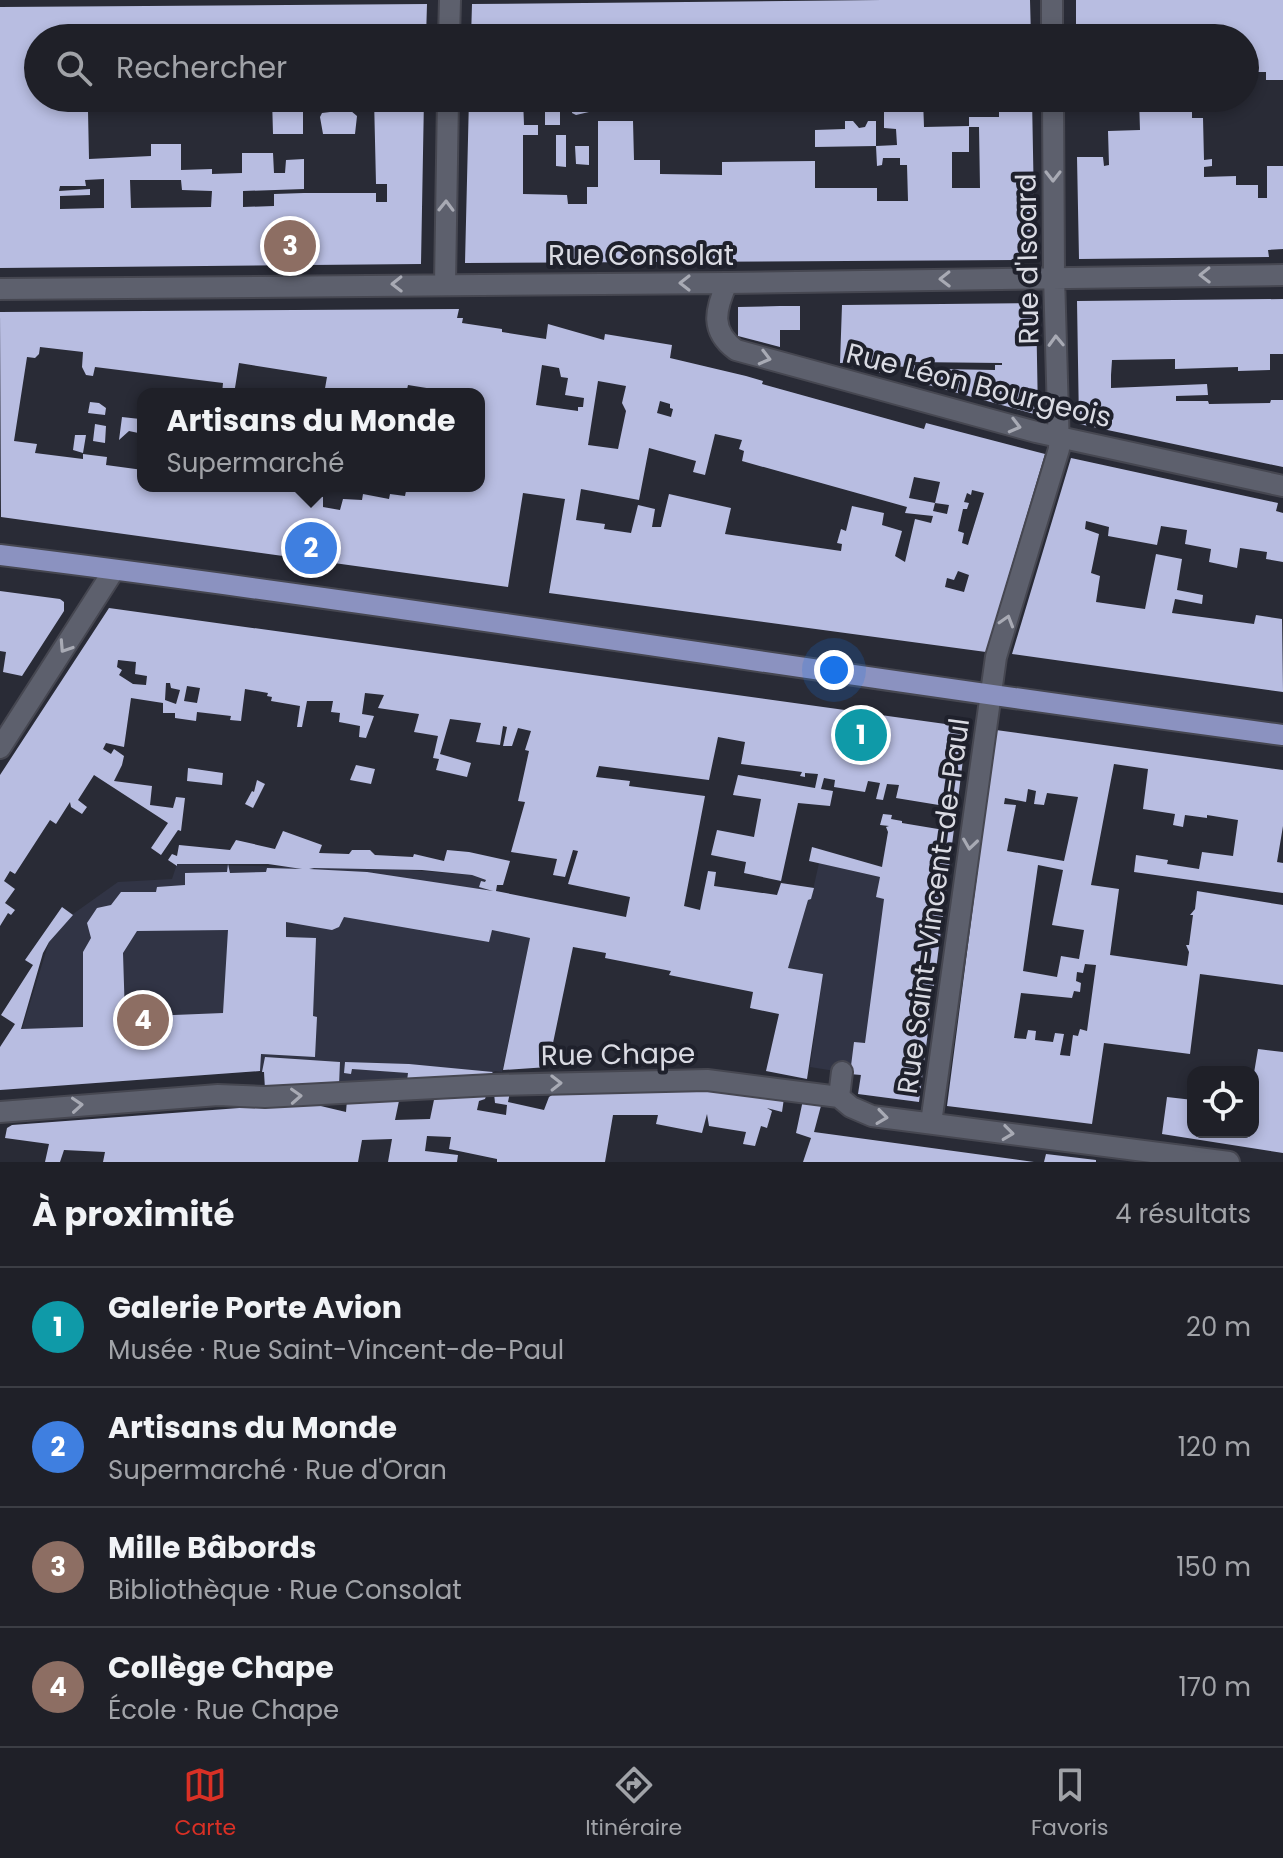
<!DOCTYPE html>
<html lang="fr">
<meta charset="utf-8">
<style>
:root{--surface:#1f2028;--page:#2c2d34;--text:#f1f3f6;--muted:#a1a3a8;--line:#3c3e45;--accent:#d93025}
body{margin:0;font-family:Poppins,sans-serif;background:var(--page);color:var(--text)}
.controls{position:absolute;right:24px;bottom:24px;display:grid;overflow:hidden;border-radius:16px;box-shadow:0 4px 12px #0003}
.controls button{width:72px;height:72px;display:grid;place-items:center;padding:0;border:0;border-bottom:2px solid var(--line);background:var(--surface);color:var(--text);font:40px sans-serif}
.you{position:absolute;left:834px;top:670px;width:28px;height:28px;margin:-20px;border:6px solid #fff;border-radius:50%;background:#1a73e8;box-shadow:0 0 0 12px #1a73e833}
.badge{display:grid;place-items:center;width:52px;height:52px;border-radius:50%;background:var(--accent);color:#fff;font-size:26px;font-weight:700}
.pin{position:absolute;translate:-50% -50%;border:4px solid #fff;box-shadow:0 2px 8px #0006}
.popup{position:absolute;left:137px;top:388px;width:348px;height:104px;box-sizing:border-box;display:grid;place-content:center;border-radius:16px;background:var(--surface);filter:drop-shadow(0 2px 6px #0005);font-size:26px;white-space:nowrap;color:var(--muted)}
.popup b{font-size:30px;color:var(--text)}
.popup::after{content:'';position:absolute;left:50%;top:100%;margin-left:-16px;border:16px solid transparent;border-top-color:var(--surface)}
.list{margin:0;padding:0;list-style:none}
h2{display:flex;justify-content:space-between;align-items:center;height:104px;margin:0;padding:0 32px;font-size:34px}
h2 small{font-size:26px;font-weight:400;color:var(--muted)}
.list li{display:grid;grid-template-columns:52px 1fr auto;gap:24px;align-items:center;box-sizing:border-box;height:120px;padding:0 32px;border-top:2px solid var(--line)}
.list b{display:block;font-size:30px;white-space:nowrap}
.list p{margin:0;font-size:26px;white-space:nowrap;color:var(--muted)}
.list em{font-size:26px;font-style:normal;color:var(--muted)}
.icon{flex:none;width:44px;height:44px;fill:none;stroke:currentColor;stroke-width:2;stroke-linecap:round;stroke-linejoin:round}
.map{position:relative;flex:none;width:1283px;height:1162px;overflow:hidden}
.search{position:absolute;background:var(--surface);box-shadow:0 4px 12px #0003;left:24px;right:24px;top:24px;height:88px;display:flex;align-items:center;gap:20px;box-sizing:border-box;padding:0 28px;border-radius:44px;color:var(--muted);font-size:30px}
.sheet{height:584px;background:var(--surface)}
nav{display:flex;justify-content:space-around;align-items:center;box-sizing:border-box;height:112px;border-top:2px solid var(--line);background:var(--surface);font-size:22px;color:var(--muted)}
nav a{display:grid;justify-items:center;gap:4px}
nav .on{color:var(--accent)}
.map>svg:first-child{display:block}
.built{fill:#313445}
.building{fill:#b8bde1;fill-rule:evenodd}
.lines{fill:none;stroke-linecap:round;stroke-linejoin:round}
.minor-casing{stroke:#464751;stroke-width:24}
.major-casing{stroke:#464751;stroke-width:24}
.minor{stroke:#5d606d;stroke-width:20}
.major{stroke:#8b92c0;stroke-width:20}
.oneway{stroke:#a8aab4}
.labels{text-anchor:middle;stroke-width:8;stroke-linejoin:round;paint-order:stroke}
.street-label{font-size:28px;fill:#dadbe3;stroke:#1f212c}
</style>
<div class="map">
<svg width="1283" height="1162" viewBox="0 0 1283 1162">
<rect width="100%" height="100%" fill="#292b36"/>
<path class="built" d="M890,827L953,838L919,1102L858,1094L860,1075L810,1067L823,974L788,968L808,900L811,899L819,863L879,877Z
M177,864L409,870L472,875L497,885L496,891L500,892L492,930L530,938L502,1072L495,1071L488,1076L265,1089L264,1072L260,1071L3,1090L49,942L73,914L118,882L172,879Z"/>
<path class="building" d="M882,0H1030L1031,38H471L472,4Z
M1076,0H1283V80H1266V72H1245V38H1076Z
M427,4L426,38H38V98H58L59,110L88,111L89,159L151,156V144H181V170L212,169V174L242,173V153H273L274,173H285L286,160L304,159V189L243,191V207L274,206V194L304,193H376V202H387V184H376L374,98H424L421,264L0,268V7ZM104,179V208L60,209V196L90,195V189L59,191L60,186H86L85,180ZM130,180H181L182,190L212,191L211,207L131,208Z
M272,98H303V134H273Z
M330,98H352L351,111L357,116L355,134H323L320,117L322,113L330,112Z
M469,98H523L524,125H538V135H523V194L567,195L568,204H587V187H598V121H633L634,160H660V174L722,175V162L815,161V188H877V201H908L907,165H900V158H883L882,165L877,166L876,146L897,145L896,129L884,128V98L923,99L924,127L969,126V117H999V98H1032L1035,260L465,263ZM969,127H979L980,188H952V152H969Z
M573,98H588L589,112L576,115L572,113Z
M1139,98H1192V118H1203L1204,160L1212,159V166L1204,167V177L1236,176V185H1258V198H1267V166H1283V249L1268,250L1269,257L1079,259L1077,157H1103L1104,166L1109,165L1108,131L1140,130Z
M545,106L560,107V125H545Z
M845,121H853L859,128L865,127L868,121H876V146L815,147V130L845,129Z
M556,135H566V167L556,166Z
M575,146H589V165L576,164Z
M1283,299V354H1270V370L1238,371V367L1175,369V359L1112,360L1111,375V388L1207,384L1208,395L1176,396V401H1208L1209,404L1270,403L1271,400H1283V467L1079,424L1077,301Z
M1036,303L1038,415L910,380H940V369L995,370V365H1002V363L910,362V365H915L914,371L910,372V367L880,366V373L868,370L869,362L840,363L842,305Z
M780,306H800V330H780V347L738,336V307Z
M459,309L457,318H463L462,323L502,329V332L546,339L548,324L604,340L605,334L672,345L670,358L746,376L763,381L762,384L924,429L926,423L1045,454L986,652L549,593L565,499L523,493L508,587L1,517L0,312ZM40,347L83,352L82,367L86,375L93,376L95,367L223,383L222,394H234L239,363L327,377L324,394H406L408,385L445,391L444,394H479V486H407L405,496L390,494L389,499L363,494L362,500L343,499L340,510L323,507V497L306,492L307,486H185L184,491L143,486V470L106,465L107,457L83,454V459L35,453L37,444L14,441L27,357L35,358L39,354ZM542,365L559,368L561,377L568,378L565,395L584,398L583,407H578V411L536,405ZM598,381L626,386L622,403L626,411L618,449L588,445ZM660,401L670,404V408L673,409L671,417L657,413ZM715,434L742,440L739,449L744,451L742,461L907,507L905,513L933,516L931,523L915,519L905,562L895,556L902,531L882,525L884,513L852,506L846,531L841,529L837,543L842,544L841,551L725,534L731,508L669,494L661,527H652L655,509L638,505L631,533L604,529L605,524L576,520L581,489L639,500L649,448L696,461L693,472L705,475ZM914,477L940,482L935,503L949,505L947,514L933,511L935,503L909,498ZM972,490L984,493L968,545L962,543L964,533L958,531L963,509H967L969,503L964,502L967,493L971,495ZM958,571L969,575L964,592L945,587L947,578L954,580Z
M90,402L99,403L106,408L105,415L88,413Z
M141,411L143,434L129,431L119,440L122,417L140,419Z
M95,424L106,426L105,443L93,441Z
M75,435H86L83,453L73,450Z
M1071,458L1278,503L1276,511L1283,513V562L1266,559L1267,552L1240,548L1237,568L1209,562L1211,549L1185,544L1187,530L1161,526L1157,545L1108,536L1109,527L1086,521L1085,529L1099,534L1091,573L1100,576L1096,602L1145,609L1156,554L1182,559L1177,590L1203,595L1202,604L1175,599L1172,613L1254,624L1256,615L1282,619L1283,692L1012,654Z
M0,591L60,599L64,602V611L22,676L3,672L6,652L0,651Z
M109,608L967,727L957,808L896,798L899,785L887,784L883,800L876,799L880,783L868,781L865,792L834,787L835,780L824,778L821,789L833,791L830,806L798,803L781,881L744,873L746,862L711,855L717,830L754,837L761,799L733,795L738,775L815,788L818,774L805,773V777L800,776L802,772L741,764L745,742L718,737L709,780L599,766L596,777L630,781L629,786L705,796L684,906L700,910L708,871L716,872L714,886L777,895L781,883L814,888L811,899L808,900L788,968L823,974L807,1079L766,1071L779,1014L750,1008L753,992L669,975L671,971L605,958L606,953L573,947L548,1067L503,1070L530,938L492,930L489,942L344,917L339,927L332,930L286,922V937L316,938L313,1016L317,1017L315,1057L261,1054L260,1071L0,1090V1047L15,1024L1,1015L33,965L25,960L62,907L73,915L49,942L43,953L21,1029L83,1027V952L91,938L87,923L97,908L111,905L121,892H156L157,887L185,885V873L227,872L228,864L230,873L266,872L267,868L302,869L268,864H177V866L168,860L172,854L177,856L179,845L230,850L236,840L275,849L283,831L322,845L319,853L349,854L352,850H370L375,855L413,857L414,854L444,861L447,850L469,852L510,861L503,885H497L496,891L626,917L630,897L568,884L578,851L573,850L565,877L553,875L557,859L511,852L525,802L518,801L529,751L525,750L531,731L518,728L512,746H503L507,727L503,726L500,745L476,742L481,723L450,719L440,754L471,763L467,777L436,770L439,759L433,758L438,736L414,732L419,714L378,708L384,695L365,693L362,714L374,716L366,738L359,737L360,726L339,722L340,713L331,712L333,701H307L302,727H297L300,706L271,701L272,697L267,696L268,693L245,689L241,721L230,720L231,716L197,712L196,721L175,718V713H163V703L131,698L124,747L106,743L103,749L111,754L114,749L124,756L122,765L114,781L152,786L150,805L173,808L176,797L185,798L181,831L178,830L161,855L151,848L168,823L94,775L78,800L87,807L82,814L71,807L70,802L56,824L50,820L15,874L10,871L4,881L15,889L5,903L15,910L11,915L8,913L0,926V775ZM118,660L136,662L135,674L147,676L146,685L133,684L119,675L122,670L117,667ZM166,683H170L171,688L180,690L176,704L165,700ZM187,686L200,688L197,703L184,701ZM314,868L422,870L472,875L486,880L485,882L481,881L479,887L493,891L367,872L309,869ZM228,930L223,1013L125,1017L123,953L137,931Z
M996,730L1283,770V826L1277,862L1283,863V893L1134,872L1136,855L1168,860L1167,864L1199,869L1202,852L1233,856L1238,820L1207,815V818L1185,815L1183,827L1173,825L1175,814L1143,809L1148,769L1114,764L1091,885L1119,889L1110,955L1187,966L1189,952L1186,945H1189L1193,915H1190L1195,909L1197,891L1283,905V985L1200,974L1190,1054L1104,1043L1092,1124L947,1106ZM1028,789L1036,791L1034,804L1044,805L1047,793L1078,797L1064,861L1007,851L1016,805L1004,804L1005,798L1026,802ZM1038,865L1063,870L1052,925L1084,930L1079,959L1061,956L1057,977L1023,971ZM1085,964L1096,965L1087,1031L1080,1029L1078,1036L1073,1035L1070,1056L1060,1055L1064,1034L1055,1033L1053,1042L1035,1040L1036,1031L1028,1030L1026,1039L1014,1038L1021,993L1072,998L1074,991L1080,992L1081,983L1076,981L1077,972L1083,973Z
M356,765L375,769L371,784L350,780Z
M188,768L223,773L222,785L187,781Z
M257,780L265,784L253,808L245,804L252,791L254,792Z
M883,814L892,815L891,819L902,821V823L944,830V828L954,829L919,1102L858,1094L861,1075L850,1074L854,1042L865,1043L884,899L876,897L880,877L809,861L812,847L882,867L888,832L886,827L889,826L880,825Z
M1258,1049L1283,1052V1153L1162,1134L1167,1097L1193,1100V1132H1253V1079Z
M265,1057L340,1062L339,1085L265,1089L264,1072H262Z
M345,1062L409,1064L493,1072L488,1076L407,1081L408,1073L352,1069L351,1074L344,1073Z
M693,1087L784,1098L782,1112L767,1108L772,1111L767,1128L761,1126L755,1146L743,1144L746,1132L709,1126L707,1114L702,1133L656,1124L658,1115H613L605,1162H497V1159L449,1149L451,1137L427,1136L425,1151L458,1155L457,1162H388L392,1139L362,1140L358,1162H103L105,1152L64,1150L60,1162H45L49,1144L5,1138L7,1128L12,1125L308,1103L346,1112L347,1100L400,1096L395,1120L430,1119L435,1095L487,1093L485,1099L479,1101L477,1110L506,1115L507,1105L495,1103L494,1093L510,1092L508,1102L544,1110L549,1097L555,1093Z
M803,1100L822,1102L814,1132L1034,1162H803L811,1138L796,1133Z
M1046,1154L1096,1160V1162H1044Z"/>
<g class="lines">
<g class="minor-casing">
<path id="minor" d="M1052,0V38
M449,38L450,0
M727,283C715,310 710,331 736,350L1036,432L1283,486
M445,284L448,98
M0,289L727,283L1283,275
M0,748L114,570
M839,1097L842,1072
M0,1112L218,1095L265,1097L492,1085L707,1080L839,1097L851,1107L872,1116L1229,1162
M931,1123L996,657L1059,449L1054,276L1053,98"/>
</g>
<g class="major-casing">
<path id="major" d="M0,555C429,608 855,679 1283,735"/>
</g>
<use href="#minor" class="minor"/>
<use href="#major" class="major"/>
</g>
<defs><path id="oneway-chevron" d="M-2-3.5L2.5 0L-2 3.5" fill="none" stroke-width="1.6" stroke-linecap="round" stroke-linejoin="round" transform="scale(2)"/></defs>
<g class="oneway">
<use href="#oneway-chevron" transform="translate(1053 176) rotate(90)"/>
<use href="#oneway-chevron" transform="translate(446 206) rotate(-89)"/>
<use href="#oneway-chevron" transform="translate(1205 275) rotate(179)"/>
<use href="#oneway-chevron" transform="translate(945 279) rotate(179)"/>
<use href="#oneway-chevron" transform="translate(685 283) rotate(180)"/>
<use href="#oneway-chevron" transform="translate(397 284) rotate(179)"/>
<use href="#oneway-chevron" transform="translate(1056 341) rotate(-92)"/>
<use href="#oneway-chevron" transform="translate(765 358) rotate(15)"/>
<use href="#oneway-chevron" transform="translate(1015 426) rotate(15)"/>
<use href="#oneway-chevron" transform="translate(1007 621) rotate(-73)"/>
<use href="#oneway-chevron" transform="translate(65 647) rotate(123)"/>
<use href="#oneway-chevron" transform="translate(970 844) rotate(98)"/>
<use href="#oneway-chevron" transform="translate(556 1083) rotate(-1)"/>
<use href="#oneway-chevron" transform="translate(296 1096) rotate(-3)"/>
<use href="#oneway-chevron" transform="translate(77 1105) rotate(-4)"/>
<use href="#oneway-chevron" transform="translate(882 1117) rotate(8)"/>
<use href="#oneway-chevron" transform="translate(1008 1133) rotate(7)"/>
</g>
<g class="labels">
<g class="street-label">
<text x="641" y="265">Rue Consolat</text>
<text transform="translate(1027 259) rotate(-91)" y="10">Rue d'Isoard</text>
<text transform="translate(979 385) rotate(14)" y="10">Rue Léon Bourgeois</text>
<text transform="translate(933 906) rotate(-82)" y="10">Rue Saint-Vincent-de-Paul</text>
<text transform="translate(618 1054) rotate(-1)" y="10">Rue Chape</text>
</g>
</g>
</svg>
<div class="controls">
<button><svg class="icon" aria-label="locate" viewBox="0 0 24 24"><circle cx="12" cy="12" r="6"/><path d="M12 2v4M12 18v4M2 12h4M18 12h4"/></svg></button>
</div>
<div class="you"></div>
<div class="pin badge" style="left:861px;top:735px;background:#0f9aa8">1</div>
<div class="pin badge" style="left:311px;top:548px;background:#3f7fe0">2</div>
<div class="popup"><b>Artisans du Monde</b>Supermarché</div>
<div class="pin badge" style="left:290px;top:246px;background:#8d6e63">3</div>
<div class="pin badge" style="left:143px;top:1020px;background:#8d6e63">4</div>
<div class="search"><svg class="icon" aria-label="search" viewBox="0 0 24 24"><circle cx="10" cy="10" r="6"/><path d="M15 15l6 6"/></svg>Rechercher</div>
</div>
<section class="sheet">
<h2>À proximité<small>4 résultats</small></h2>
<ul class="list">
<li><span class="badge" style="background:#0f9aa8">1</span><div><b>Galerie Porte Avion</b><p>Musée · Rue Saint-Vincent-de-Paul</p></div><em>20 m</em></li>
<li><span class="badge" style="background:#3f7fe0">2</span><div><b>Artisans du Monde</b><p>Supermarché · Rue d'Oran</p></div><em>120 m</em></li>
<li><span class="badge" style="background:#8d6e63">3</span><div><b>Mille Bâbords</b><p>Bibliothèque · Rue Consolat</p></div><em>150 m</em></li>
<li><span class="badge" style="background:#8d6e63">4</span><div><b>Collège Chape</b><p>École · Rue Chape</p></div><em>170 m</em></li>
</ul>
</section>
<nav>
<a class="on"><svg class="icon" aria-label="map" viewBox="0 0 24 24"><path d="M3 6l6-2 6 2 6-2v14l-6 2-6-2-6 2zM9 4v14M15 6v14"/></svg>Carte</a>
<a><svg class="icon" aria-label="directions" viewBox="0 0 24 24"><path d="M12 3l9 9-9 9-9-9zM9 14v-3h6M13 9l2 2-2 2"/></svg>Itinéraire</a>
<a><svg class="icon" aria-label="saved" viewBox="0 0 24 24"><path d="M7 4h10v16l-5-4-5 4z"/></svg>Favoris</a>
</nav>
